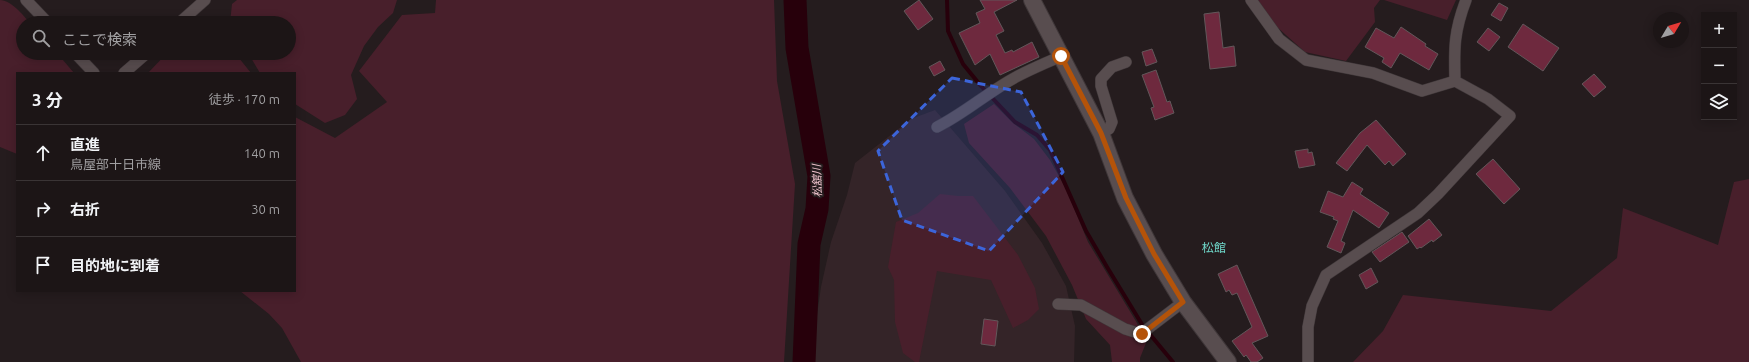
<!DOCTYPE html>
<html lang="ja">
<meta charset="utf-8">
<style>
:root{--surface:#1c1516;--page:#292223;--text:#f1f3f6;--muted:#a09fa1;--line:#3a3435}
body{margin:0;font-family:Ubuntu,"Noto Sans JP",sans-serif;background:var(--page);color:var(--text)}
.controls{position:absolute;right:12px;top:12px;display:grid;overflow:hidden;border-radius:0px;box-shadow:0 2px 10px #0003}
.controls button{width:36px;height:36px;display:grid;place-items:center;padding:0;border:0;border-bottom:1px solid var(--line);background:var(--surface);color:var(--text);font:20px sans-serif}
.compass{position:absolute;left:1653px;top:12px;width:36px;height:36px;border-radius:50%;background:var(--surface);box-shadow:0 2px 10px #0003;rotate:52deg}
.stop{position:absolute;width:12px;height:12px;margin:-9px;border:3px solid #b45309;border-radius:50%;background:#fff}
.stop.end{background:#b45309;border-color:#fff;box-shadow:0 1px 4px #0008}
.list{margin:0;padding:0;list-style:none}
h2{display:flex;justify-content:space-between;align-items:center;height:52px;margin:0;padding:0 16px;font-size:17px}
h2 small{font-size:13px;font-weight:400;color:var(--muted)}
.list li{display:grid;grid-template-columns:26px 1fr auto;gap:12px;align-items:center;box-sizing:border-box;height:56px;padding:0 16px;border-top:1px solid var(--line)}
.list b{display:block;font-size:15px;white-space:nowrap}
.list p{margin:0;font-size:13px;white-space:nowrap;color:var(--muted)}
.list em{font-size:13px;font-style:normal;color:var(--muted)}
.icon{flex:none;width:22px;height:22px;fill:none;stroke:currentColor;stroke-width:2;stroke-linecap:round;stroke-linejoin:round}
.map{position:relative;flex:none;width:1749px;height:362px;overflow:hidden}
.search{position:absolute;background:var(--surface);box-shadow:0 2px 10px #0003;left:16px;top:16px;width:280px;height:44px;display:flex;align-items:center;gap:10px;box-sizing:border-box;padding:0 14px;border-radius:22px;color:var(--muted);font-size:15px}
.panel{position:absolute;background:var(--surface);box-shadow:0 2px 10px #0003;left:16px;top:72px;width:280px;height:220px;border-radius:0px}
.map>svg:first-child{display:block}
.built{fill:#342428}
.green{fill:#481f2b}
.lines{fill:none;stroke-linecap:round;stroke-linejoin:round}
.stream{stroke:#27000b;stroke-width:4}
.river{stroke:#27000b;stroke-width:23}
.building{fill:#6e293e;stroke:#62575a}
.minor-casing{stroke:#3f3739;stroke-width:12}
.secondary-casing{stroke:#3f3739;stroke-width:18}
.minor{stroke:#584d4f;stroke-width:11}
.secondary{stroke:#584d4f;stroke-width:16}
.route{stroke:#b45309;stroke-width:5}
.marked{fill:#3c65da;fill-opacity:0.2;stroke:#3c65da;stroke-width:3;stroke-dasharray:8 5;stroke-linejoin:round}
.labels{text-anchor:middle;stroke-width:4;stroke-linejoin:round;paint-order:stroke}
.water-label{font-size:11px;font-style:italic;fill:#f1c5ce;stroke:#251c1e}
.quarter-label{font-size:12px;fill:#6fd7c9;stroke:#251c1e}
</style>
<div class="map">
<svg width="1749" height="362" viewBox="0 0 1749 362">
<rect width="100%" height="100%" fill="#251c1e"/>
<path class="built" d="M935,110L1005,191L1042,243L1066,286L1075,326L1074,362H814L816,322L821,287L831,242L847,195L855,163L911,119Z"/>
<path class="green" d="M0,0C11,0 23,15 30,23H23V53H57L74,73H17V154L0,147Z
M237,0H397L393,13L378,27L364,46L351,75L357,99L345,115L325,123L295,104V73H260L248,53H289V23H230L232,4Z
M436,0H774L777,81L795,184L784,362H301L282,328L269,314L240,291H295V117L335,138L387,102L359,71L402,15L435,13Z
M1257,0H1380L1374,8L1375,22L1346,61L1305,52L1277,27Z
M1384,0H1456L1447,20Z
M167,53H235L251,73H148Z
M994,104L1013,123L1034,139L1050,160L1066,189L1088,242L1137,323L1146,343L1140,358V362H1112L1110,345L1086,319L1072,285L1046,236L1010,188L969,143L964,124Z
M1749,179V362H1353L1383,331L1403,295L1551,311L1617,258L1623,208L1718,245L1734,182Z
M940,194L958,196H973L1018,255L1035,288L1039,309L1028,320L1013,328L991,280L937,271L919,362H915L903,353L895,322L894,280L888,267L896,222L918,213Z"/>
<g class="lines">
<path class="stream" d="M947,0L948,31L963,64L981,86L1015,122L1037,135L1050,150L1086,231L1107,267L1143,326L1173,362"/>
<path class="river" d="M795,0L797,48L819,176L817,209L809,244L804,362"/>
</g>
<path class="building" d="M919,0L933,19L918,30L904,11Z
M980,0H1017L994,12L1004,31L996,35L1005,53L1012,50L1013,52L1032,42L1039,57L1000,75L990,54L975,65L959,33L980,23L976,13L985,9Z
M1499,3L1508,8L1501,21L1491,15Z
M1219,12L1223,48L1234,46L1236,66L1210,69L1204,14Z
M1523,24L1559,48L1543,71L1508,47Z
M1401,27L1426,44L1425,46L1438,54L1429,70L1400,53L1391,68L1382,62L1384,58L1365,47L1376,28L1394,38Z
M1488,28L1500,37L1489,51L1477,42Z
M1152,49L1157,62L1146,66L1142,52Z
M940,61L945,70L934,76L929,67Z
M1156,70L1167,102L1170,101L1174,113L1155,120L1151,108L1154,107L1142,75Z
M1594,74L1606,87L1594,97L1582,84Z
M1376,120L1406,154L1393,166L1389,161L1385,165L1367,145L1347,171L1336,163L1360,133Z
M1308,149V153L1312,152L1315,165L1299,168L1295,151Z
M1493,159L1520,189L1504,204L1476,174Z
M1352,182L1363,189L1360,194L1389,213L1379,228L1353,210L1341,241L1345,243L1341,253L1327,247L1338,221L1333,219L1334,217L1320,212L1328,191L1343,197Z
M1429,219L1442,235L1433,242L1432,240L1421,248L1420,247L1417,249L1408,236Z
M1402,232L1409,242L1380,262L1372,252Z
M1237,265L1268,336L1252,343L1263,358L1257,362H1251L1246,355L1244,357L1232,341L1252,327L1237,293L1232,295L1229,290L1226,292L1218,274Z
M1371,268L1378,282L1366,289L1359,275Z
M984,319L998,321L995,346L981,344Z"/>
<g class="lines">
<g class="minor-casing">
<path id="minor" d="M26,0L48,23
M1251,0L1279,39L1306,60L1373,73L1422,91L1455,81L1488,99L1510,116L1438,194L1418,213L1326,275L1312,306L1308,327V362
M179,23L205,0
M75,53L94,73
M124,73L147,53
M1455,81C1454,48 1454,31 1466,0
M937,127C965,113 988,92 1016,77C1031,69 1046,63 1061,56
M1101,133L1109,129L1112,122L1101,86V79L1112,67L1126,62
M1058,304L1081,305L1125,329L1141,334L1183,302"/>
</g>
<g class="secondary-casing">
<path id="secondary" d="M1032,0L1101,133L1125,198L1154,254L1183,302L1228,362"/>
</g>
<use href="#minor" class="minor"/>
<use href="#secondary" class="secondary"/>
</g>
<g class="lines">
<path class="route" d="M1061,56L1101,133L1126,198L1154,254L1183,302L1142,334"/>
</g>
<path class="marked" d="M952,78L1021,92L1063,172L989,251L902,220L878,151Z"/>
<g class="labels">
<g class="water-label">
<text transform="translate(817 181) rotate(-92)" y="4">松舘川</text>
</g>
<g class="quarter-label">
<text x="1214" y="252">松館</text>
</g>
</g>
</svg>
<div class="controls">
<button>+</button>
<button>−</button>
<button><svg class="icon" aria-label="layers" viewBox="0 0 24 24"><path d="M12 4l9 5-9 5-9-5zM3 14l9 5 9-5"/></svg></button>
</div>
<svg class="compass" viewBox="-18 -18 36 36"><path d="M0-13l5 13h-10z" fill="#e53935"/><path d="M0 13l5-13h-10z" fill="#a09fa1"/></svg>
<div class="stop" style="left:1061px;top:56px"></div>
<div class="stop end" style="left:1142px;top:334px"></div>
<div class="search"><svg class="icon" aria-label="search" viewBox="0 0 24 24"><circle cx="10" cy="10" r="6"/><path d="M15 15l6 6"/></svg>ここで検索</div>
<section class="panel">
<h2>3 分<small>徒歩 · 170 m</small></h2>
<ul class="list">
<li><svg class="icon" aria-label="ahead" viewBox="0 0 24 24"><path d="M12 20V5M6 11l6-6 6 6"/></svg><div><b>直進</b><p>鳥屋部十日市線</p></div><em>140 m</em></li>
<li><svg class="icon" aria-label="right" viewBox="0 0 24 24"><path d="M7 20v-9h11M14 6l5 5-5 5"/></svg><div><b>右折</b></div><em>30 m</em></li>
<li><svg class="icon" aria-label="arrive" viewBox="0 0 24 24"><path d="M6 21V4h12l-3 4 3 4H6"/></svg><div><b>目的地に到着</b></div></li>
</ul>
</section>
</div>
